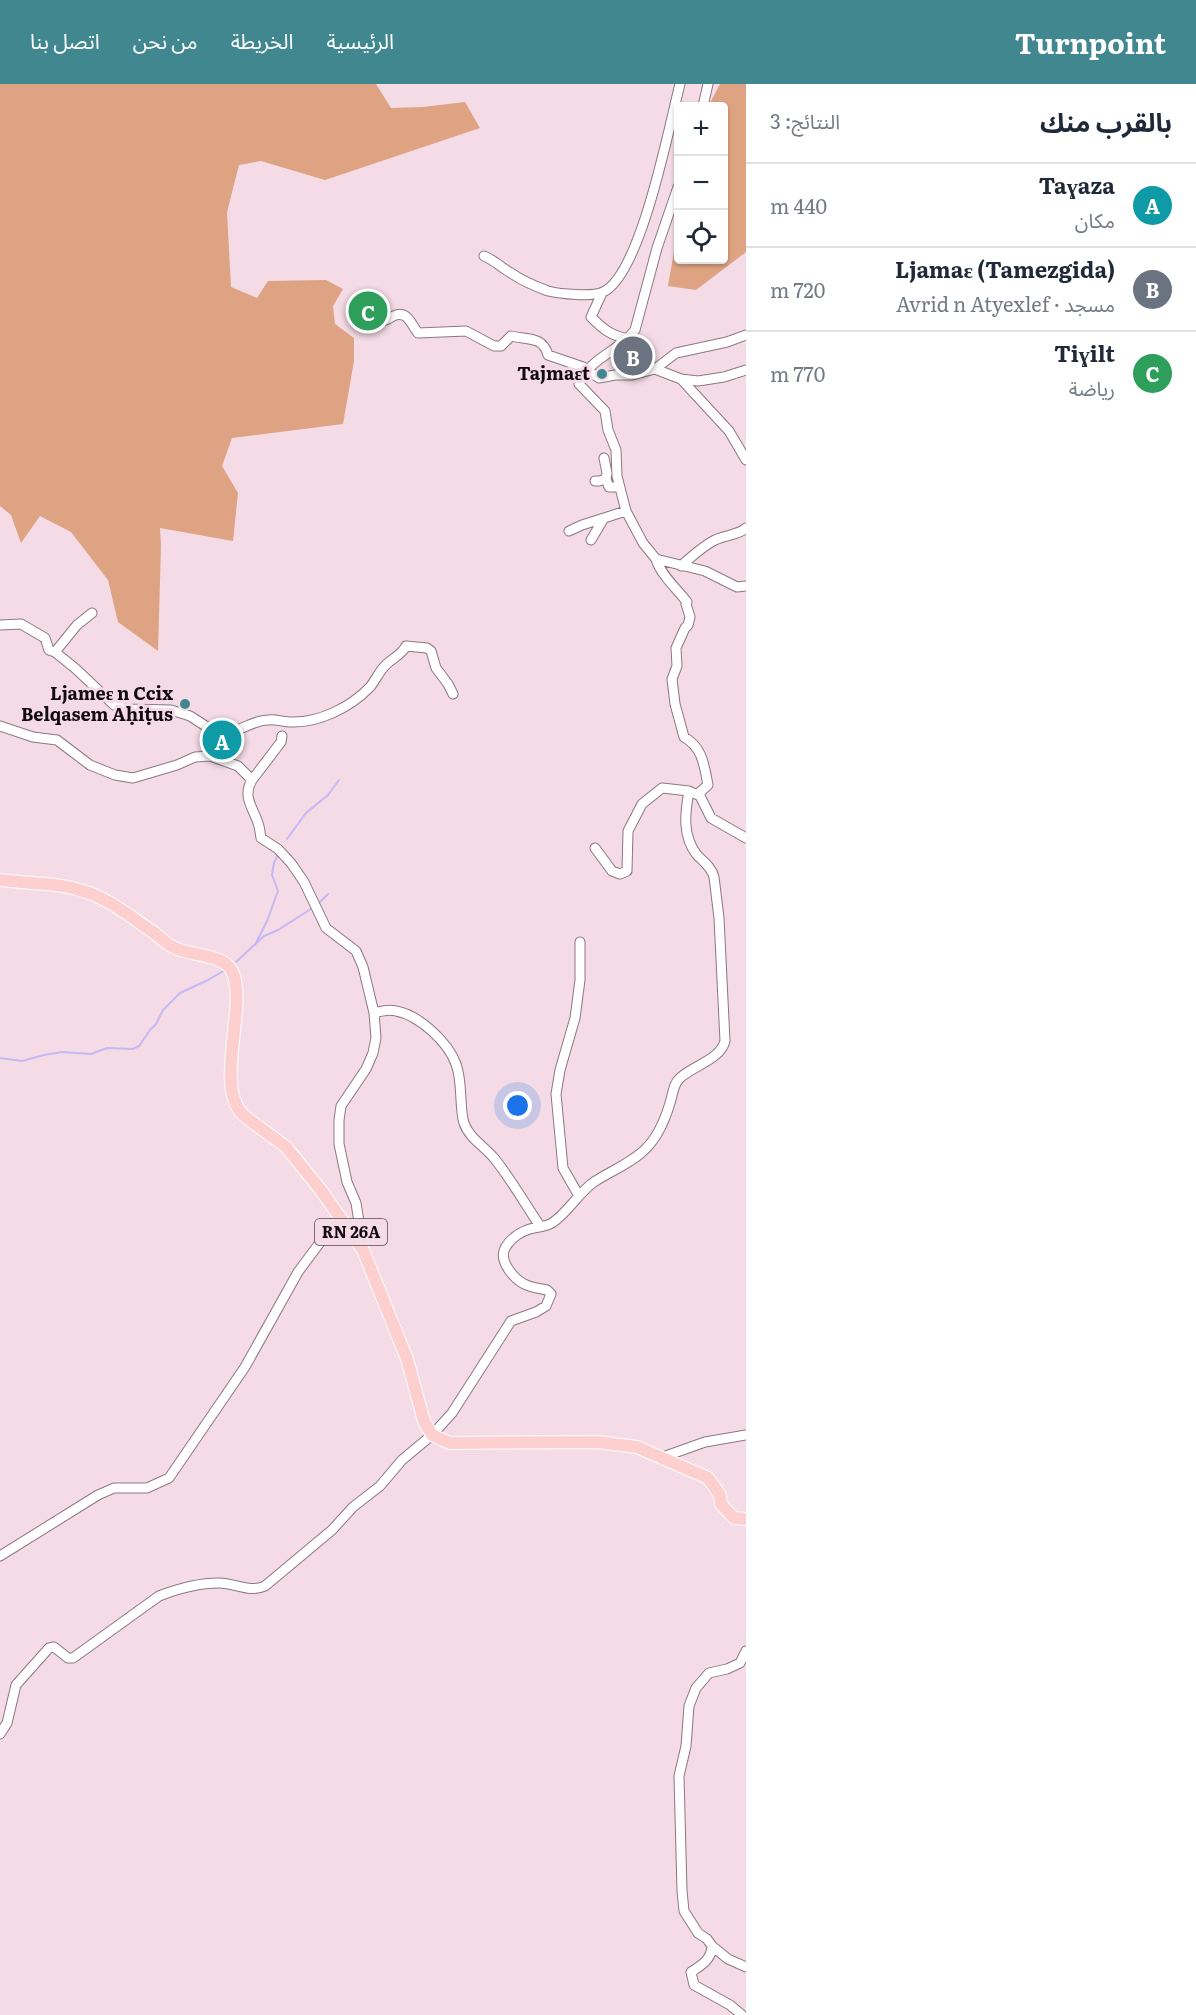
<!DOCTYPE html>
<html lang="ar">
<meta charset="utf-8">
<style>
:root{--surface:#fff;--page:#f2f2f3;--text:#1f2937;--muted:#747a83;--line:#e0e1e3;--accent:#40878f}
body{margin:0;font-family:Literata,"Noto Sans Arabic",serif;background:var(--page);color:var(--text);direction:rtl}
.controls{position:absolute;right:18px;top:18px;display:grid;overflow:hidden;border-radius:6px;box-shadow:0 2px 4px #0004}
.controls button{width:54px;height:54px;display:grid;place-items:center;padding:0;border:0;border-bottom:2px solid var(--line);background:var(--surface);color:var(--text);font:30px sans-serif}
.you{position:absolute;left:518px;top:1022px;width:21px;height:21px;margin:-15px;border:4px solid #fff;border-radius:50%;background:#1a73e8;box-shadow:0 0 0 9px #1a73e833}
.badge{display:grid;place-items:center;width:39px;height:39px;border-radius:50%;background:var(--accent);color:#fff;font-size:20px;font-weight:700}
.pin{position:absolute;translate:-50% -50%;border:3px solid #fff;box-shadow:0 2px 6px #0006}
.list{margin:0;padding:0;list-style:none}
h2{display:flex;justify-content:space-between;align-items:center;height:78px;margin:0;padding:0 24px;font-size:26px}
h2 small{font-size:20px;font-weight:400;color:var(--muted)}
.list li{display:grid;grid-template-columns:39px 1fr auto;gap:18px;align-items:center;box-sizing:border-box;height:84px;padding:0 24px;border-top:2px solid var(--line)}
.list b{display:block;font-size:22px;white-space:nowrap}
.list p{margin:0;font-size:20px;white-space:nowrap;color:var(--muted)}
.list em{font-size:20px;font-style:normal;color:var(--muted)}
.icon{flex:none;width:33px;height:33px;fill:none;stroke:currentColor;stroke-width:2;stroke-linecap:round;stroke-linejoin:round}
.map{position:relative;flex:none;width:746px;height:1931px;overflow:hidden;direction:ltr}
header{display:flex;align-items:center;gap:36px;box-sizing:border-box;height:84px;padding:0 30px;background:var(--accent);color:#fff}
header strong{font-size:28px}
nav{display:flex;gap:33px;margin-inline-start:auto;font-size:21px}
main{display:flex}
aside{flex:1;background:var(--surface)}
.map>svg:first-child{display:block}
.forest{fill:#dea382}
.lines{fill:none;stroke-linecap:round;stroke-linejoin:round}
.stream{stroke:#c5b9f5;stroke-width:2}
.minor-casing{stroke:#8d7780;stroke-width:11}
.major-casing{stroke:#fff;stroke-width:14}
.minor{stroke:#fff;stroke-width:9}
.major{stroke:#fdd0cf;stroke-width:12}
.poi-dot{fill:#40878f;stroke:#f4dbe5;stroke-width:2}
.labels{text-anchor:middle;stroke-width:6;stroke-linejoin:round;paint-order:stroke}
.shield{fill:#f4dbe5;stroke:#56494e;stroke-width:1.5}
.shield-label{font-size:16px;font-weight:bold;fill:#120a0e}
.poi-label{font-size:18px;font-weight:bold;fill:#120a0e;stroke:#f4dbe5;text-anchor:end}
</style>
<header>
<strong>Turnpoint</strong>
<nav><a>الرئيسية</a><a>الخريطة</a><a>من نحن</a><a>اتصل بنا</a></nav>
</header>
<main>
<aside>
<h2>بالقرب منك<small>النتائج: 3</small></h2>
<ul class="list">
<li><span class="badge" style="background:#0f9aa8">A</span><div><b>Taɣaza</b><p>مكان</p></div><em>440 m</em></li>
<li><span class="badge" style="background:#6b7280">B</span><div><b>Ljamaɛ (Tamezgida)</b><p>مسجد · Avrid n Atyexlef</p></div><em>720 m</em></li>
<li><span class="badge" style="background:#2e9e5b">C</span><div><b>Tiɣilt</b><p>رياضة</p></div><em>770 m</em></li>
</ul>
</aside>
<div class="map">
<svg width="746" height="1931" viewBox="0 0 746 1931">
<rect width="100%" height="100%" fill="#f4dbe5"/>
<path class="forest" d="M0,0H376L391,24L423,23L465,18L480,44L325,96L261,77L239,81L227,128L231,203L257,214L268,197L326,196L343,205L333,222L335,240L354,254V277L343,340L232,354L222,382L238,409L233,457L160,444L161,462L158,567L118,538L108,496L71,448L40,432L21,459L11,431L0,422Z
M720,0H746V168L696,206L668,202L678,145V176H724V22H710L711,17Z"/>
<g class="lines">
<path class="stream" d="M287,755L306,729L328,711L339,696
M319,819L328,810
M255,861L267,837L278,807L272,791L274,779L278,770
M236,878L264,852L278,846L314,823
M0,974L22,977L44,971L62,968L91,970L107,964L133,965L139,962L150,946L156,940L163,926L180,909L208,896L225,886"/>
<g class="minor-casing">
<path id="minor" d="M703,22L708,0
M678,103L657,164L635,246C618,269 591,272 579,300L605,327L608,346L616,366L617,392L626,427L643,459L656,475L705,487L737,503L746,502
M484,172C496,177 500,183 511,189C521,196 537,203 548,207C560,210 592,213 603,208C641,191 669,42 680,0
M602,209L591,233C603,245 611,252 629,255
M374,229L386,236C389,235 392,232 396,231C408,227 412,242 418,249L466,247L494,262H501L511,252C528,256 543,252 548,271L583,283L599,294L615,291H632L655,285L681,295L698,297L724,293L746,286
M655,285L676,269L727,258L746,251
M681,295L729,347L746,376
M604,374L607,389L606,395
M595,397H599L606,395L609,403H619
M569,447L582,441L626,427
M591,456L604,434
M656,475C660,490 678,506 687,518L686,520L690,533L688,541L685,544L676,564L677,582L672,595L675,620L684,653C703,664 704,681 708,701L700,708V712
M681,482C691,473 703,462 715,456C725,451 739,451 746,444
M0,541L21,540L45,554L49,566L55,568L76,585L114,621L128,625L171,626L190,632L215,648
M55,568L77,541L92,529
M0,642L33,653L57,656L90,681L115,691L133,694L177,681L195,673L210,672V662L215,648C221,647 227,648 233,647C246,644 255,636 268,636C276,635 283,638 291,638C319,639 351,623 370,603C375,597 378,590 383,584C389,576 402,571 406,562L427,564L431,567L436,584L448,600L453,610
M210,672L238,682L252,696C242,712 253,724 258,739C260,744 260,749 261,754L278,765L291,779L304,798L326,844L356,867L363,883L374,929
M252,696L281,658L282,652
M595,764L612,787L620,790L627,787L628,747L642,720L662,704L689,707L700,712L711,734L746,754
M579,1112L563,1084L556,1010L560,986L575,934L580,896V858
M363,1163L356,1119L347,1098L339,1060V1036L341,1022L366,985L373,969L376,954L374,929C381,927 389,925 396,927C419,931 448,958 456,980C463,999 459,1023 464,1039C469,1054 484,1062 494,1074C511,1095 525,1120 540,1142
M660,1374L705,1358L746,1351
M0,1472L98,1411L114,1404H147L169,1394L245,1283L298,1188L339,1133
M0,1650L7,1639L16,1601L49,1564L54,1563L68,1574H73L159,1512C177,1505 200,1499 219,1499C235,1499 250,1509 265,1502L332,1446L353,1423L380,1402L402,1376L432,1351L452,1329L511,1237L536,1228L546,1222L551,1210L547,1206C542,1205 535,1204 529,1202C516,1198 498,1178 505,1164C512,1152 525,1145 539,1143C544,1142 547,1142 552,1139C568,1129 578,1109 594,1098C609,1088 627,1081 641,1069C656,1057 665,1036 670,1019C673,1010 673,1000 680,994C694,981 720,976 725,957L719,834L714,793C712,784 704,778 697,771C682,752 685,729 689,707
M712,1862L728,1875L746,1883
M742,1931L730,1921L694,1901L691,1888C702,1881 711,1876 712,1862L707,1855L698,1849L684,1827L682,1807L679,1692L686,1662L689,1622L696,1604L709,1589L727,1585L740,1579L746,1567"/>
</g>
<g class="major-casing">
<path id="major" d="M0,796C29,800 59,798 86,808C111,816 132,834 153,848C160,853 167,861 175,864C194,873 228,869 234,892C245,930 215,1002 243,1031L286,1063L320,1105L363,1166L407,1275L424,1337L432,1351L450,1359L597,1358L637,1363L708,1394L720,1411L721,1420L734,1434L746,1435"/>
</g>
<use href="#minor" class="minor"/>
<use href="#major" class="major"/>
</g>
<g class="poi-dot">
<circle cx="602" cy="290" r="6"/>
<circle cx="185" cy="620" r="6"/>
</g>
<g class="labels">
<rect class="shield" x="315" y="1135" width="72" height="26" rx="4.5"/>
<g class="shield-label">
<text x="351" y="1154">RN 26A</text>
</g>
<g class="poi-label">
<text x="590" y="296">Tajmaɛt</text>
<text x="173" y="616">Ljameɛ n Ccix<tspan x="173" dy="21">Belqasem Aḥiṭus</tspan></text>
</g>
</g>
</svg>
<div class="controls">
<button>+</button>
<button>−</button>
<button><svg class="icon" aria-label="locate" viewBox="0 0 24 24"><circle cx="12" cy="12" r="6"/><path d="M12 2v4M12 18v4M2 12h4M18 12h4"/></svg></button>
</div>
<div class="you"></div>
<div class="pin badge" style="left:222px;top:656px;background:#0f9aa8">A</div>
<div class="pin badge" style="left:633px;top:272px;background:#6b7280">B</div>
<div class="pin badge" style="left:368px;top:227px;background:#2e9e5b">C</div>
</div>
</main>
